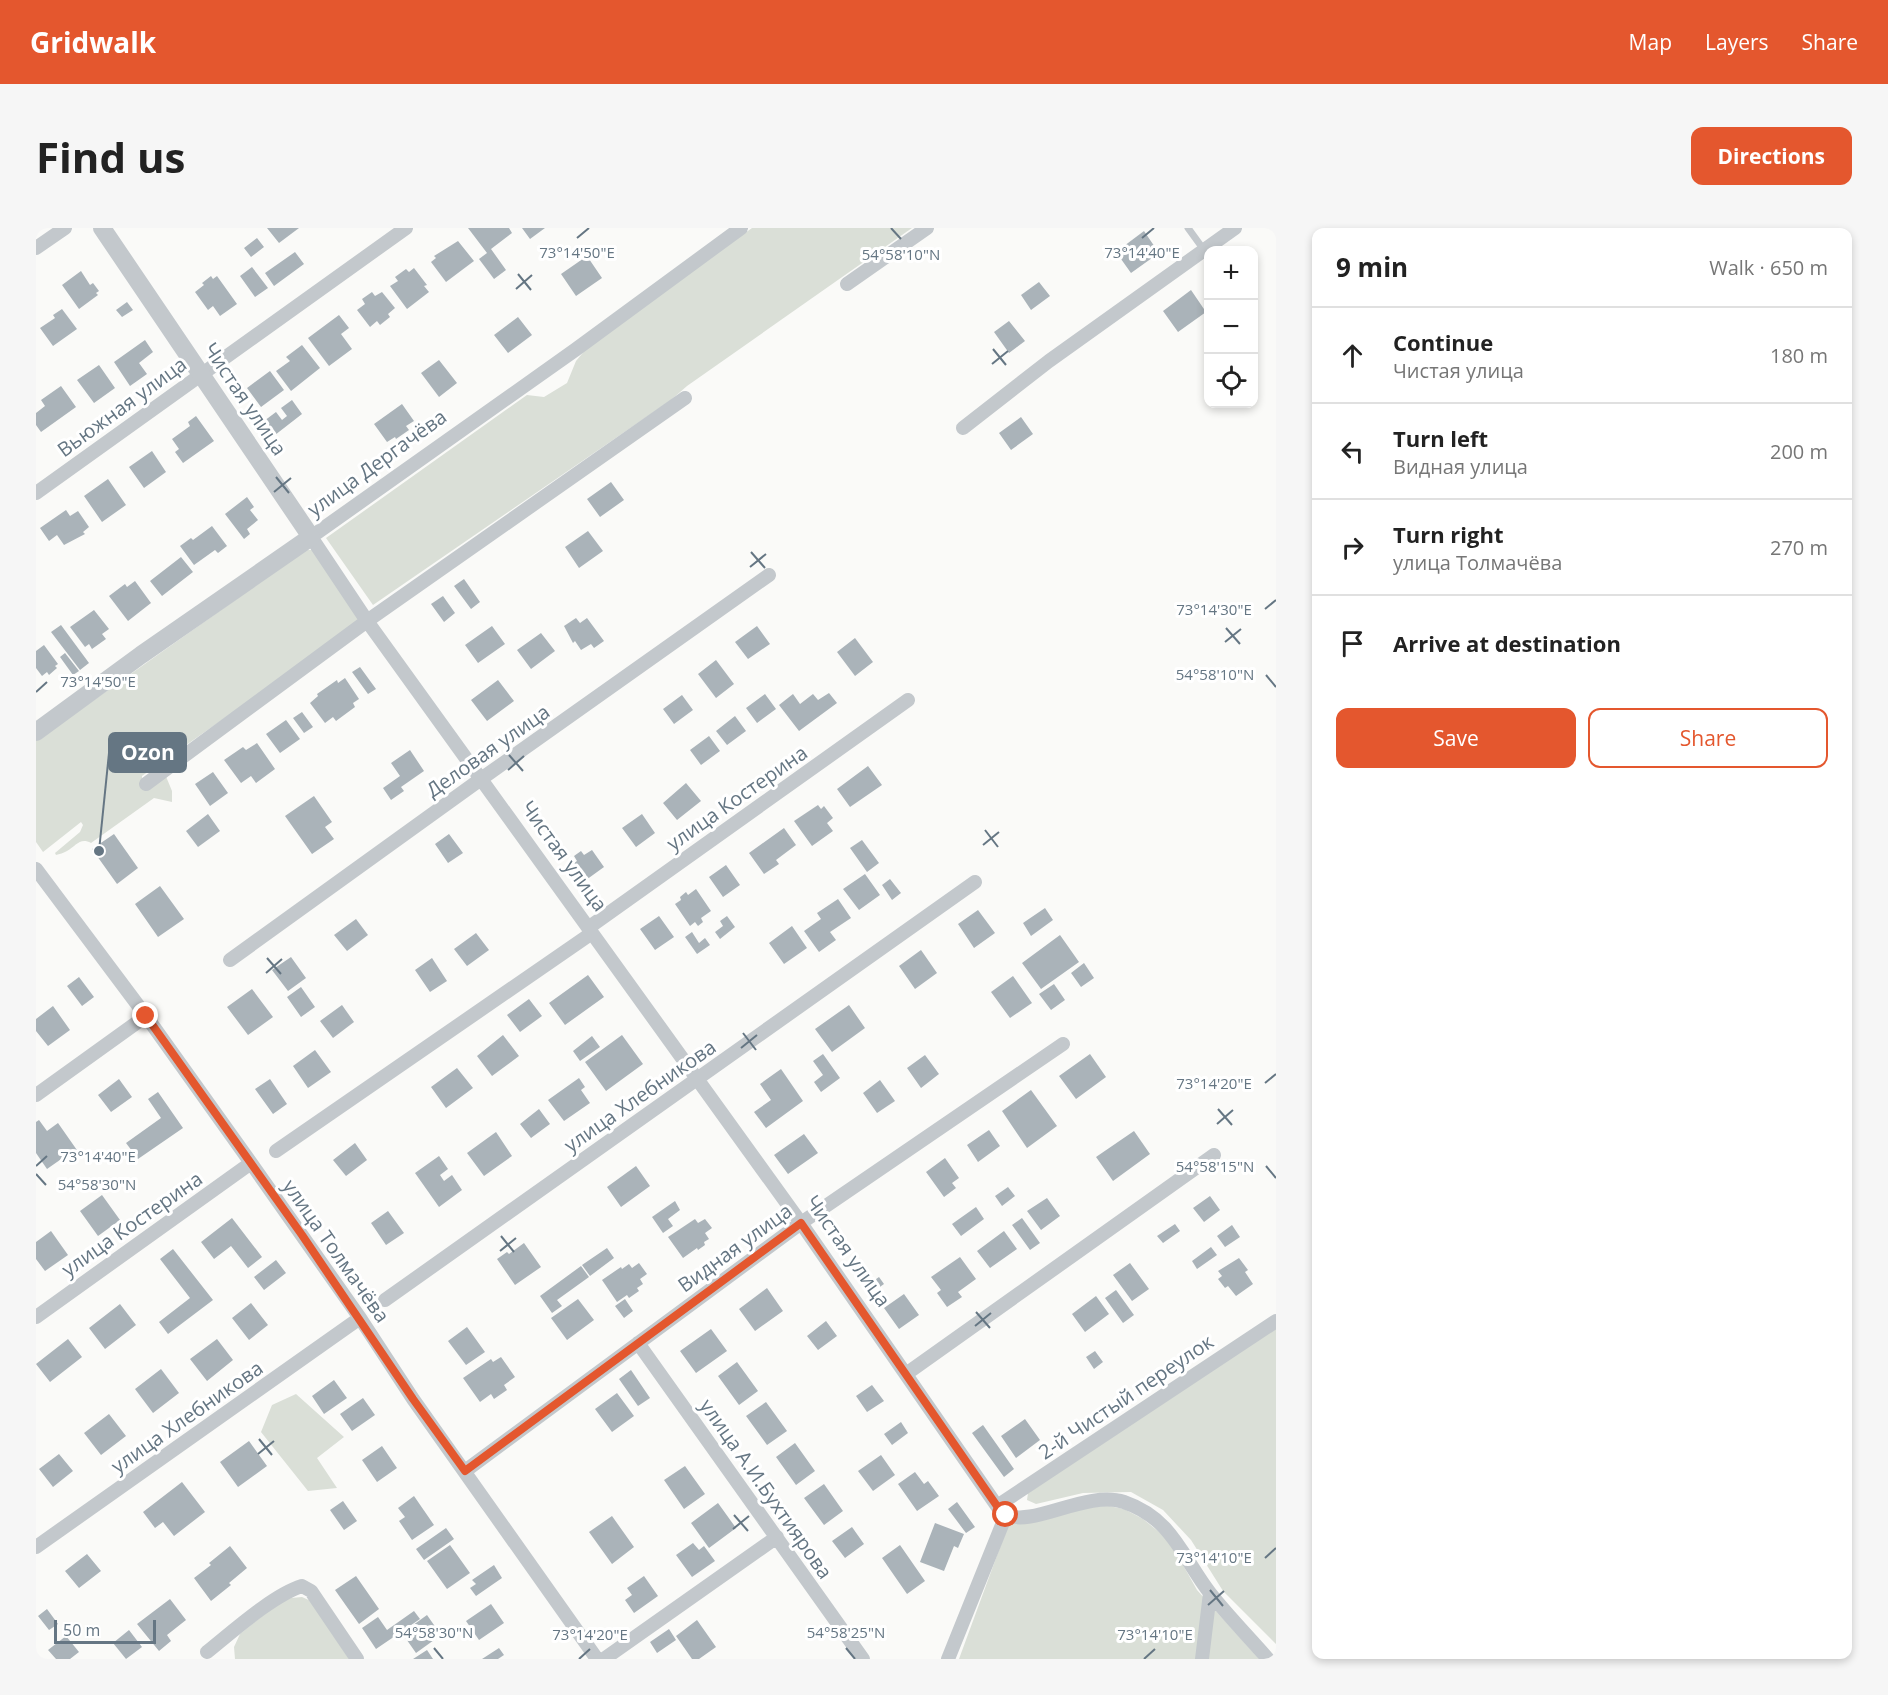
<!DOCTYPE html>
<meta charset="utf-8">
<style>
:root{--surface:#fff;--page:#f6f6f6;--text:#222;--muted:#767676;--line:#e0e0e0;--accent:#e4572e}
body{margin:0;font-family:"Open Sans",sans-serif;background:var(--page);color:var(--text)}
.controls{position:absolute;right:18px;top:18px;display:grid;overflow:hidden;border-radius:12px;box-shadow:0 3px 9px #0003}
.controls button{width:54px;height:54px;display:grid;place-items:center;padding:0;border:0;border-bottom:2px solid var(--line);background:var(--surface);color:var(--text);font:30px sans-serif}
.scale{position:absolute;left:18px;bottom:15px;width:102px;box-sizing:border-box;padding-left:6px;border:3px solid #657683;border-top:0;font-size:16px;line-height:21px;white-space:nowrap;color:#657683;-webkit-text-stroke:4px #fff;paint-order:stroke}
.stop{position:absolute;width:18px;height:18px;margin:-14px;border:4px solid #e4572e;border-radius:50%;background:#fff}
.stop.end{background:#e4572e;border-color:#fff;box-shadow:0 2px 6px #0008}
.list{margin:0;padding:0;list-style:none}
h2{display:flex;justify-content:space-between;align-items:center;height:78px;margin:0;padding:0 24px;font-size:26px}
h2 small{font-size:20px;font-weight:400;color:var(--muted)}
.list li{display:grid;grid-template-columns:39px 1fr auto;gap:18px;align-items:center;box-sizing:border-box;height:96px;padding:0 24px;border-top:2px solid var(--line)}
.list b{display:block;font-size:22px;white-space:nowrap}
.list p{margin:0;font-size:20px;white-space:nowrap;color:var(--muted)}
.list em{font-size:20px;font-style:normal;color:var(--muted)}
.actions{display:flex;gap:12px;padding:18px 24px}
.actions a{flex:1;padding:14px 0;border:2px solid var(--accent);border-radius:12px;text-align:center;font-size:21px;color:var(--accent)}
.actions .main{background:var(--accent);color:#fff}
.icon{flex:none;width:33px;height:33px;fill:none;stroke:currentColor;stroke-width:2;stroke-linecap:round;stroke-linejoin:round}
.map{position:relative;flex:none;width:1240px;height:1431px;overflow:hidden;border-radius:12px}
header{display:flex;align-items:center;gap:36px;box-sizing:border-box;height:84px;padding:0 30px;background:var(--accent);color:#fff}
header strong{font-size:28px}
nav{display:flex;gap:33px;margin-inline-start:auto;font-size:21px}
.intro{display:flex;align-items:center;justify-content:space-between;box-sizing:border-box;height:144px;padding:0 36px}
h1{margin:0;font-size:42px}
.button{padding:15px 27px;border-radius:12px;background:var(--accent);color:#fff;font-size:21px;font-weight:700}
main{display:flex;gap:36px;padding:0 36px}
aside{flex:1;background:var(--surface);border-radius:12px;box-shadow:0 3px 9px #0003}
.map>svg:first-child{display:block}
.green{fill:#dadfd7}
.building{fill:#aab3b9}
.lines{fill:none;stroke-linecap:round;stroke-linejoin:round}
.service{stroke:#c3c8cc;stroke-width:7}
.minor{stroke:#c3c8cc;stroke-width:14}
.tertiary{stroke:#c3c8cc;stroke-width:18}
.route{stroke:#e4572e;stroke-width:8}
.ticks{fill:none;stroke:#657683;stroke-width:2}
.labels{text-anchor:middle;stroke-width:6;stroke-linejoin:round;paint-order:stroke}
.street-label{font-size:20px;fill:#657683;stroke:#fff}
.ticks-label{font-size:15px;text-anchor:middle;fill:#657683;stroke:#fff;stroke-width:6;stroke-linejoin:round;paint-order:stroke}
.leader{fill:none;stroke:#657683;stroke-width:2}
.callout-dot{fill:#657683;stroke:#fff;stroke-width:2}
.callout{fill:#657683;stroke:#657683;stroke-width:2}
.callout-label{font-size:21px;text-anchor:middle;font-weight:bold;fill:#fff}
</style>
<header>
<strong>Gridwalk</strong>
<nav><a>Map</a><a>Layers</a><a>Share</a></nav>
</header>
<div class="intro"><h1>Find us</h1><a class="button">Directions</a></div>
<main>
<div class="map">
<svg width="1240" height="1431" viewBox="0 0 1240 1431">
<rect width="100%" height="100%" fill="#fafaf8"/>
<path class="green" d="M716,0H876L651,158L635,172L337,377L290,310L491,167L508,169L531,155L540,133L555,115Z
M270,322H279L324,386L320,398L106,548V554L129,546L136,563V574L118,570L55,615C44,609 40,618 31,623C28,625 23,626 20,627L19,625L44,604L47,597L45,594L7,624L0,614V513Z
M1240,1100V1416L1187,1363L1155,1312L1127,1282L1095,1264L1047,1265L1000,1276L991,1272L992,1265Z
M260,1166L308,1209L281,1230L301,1260L272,1263L225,1204L236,1177Z
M1068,1277L1088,1281L1107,1291L1133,1312L1161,1362L1223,1431H923L974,1292Z
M266,1369L275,1373L313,1431H199L198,1419L204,1406L241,1376L255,1370Z"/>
<path class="building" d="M231,0H263L243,15Z
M432,0H473L476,5L455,21L470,42L458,51L443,31L451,25Z
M486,0H509L494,11Z
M1108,3L1123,25L1095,45L1080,24Z
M221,10L228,19L215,29L208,20Z
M422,13L438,33L410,54L395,34L400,30L398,28Z
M259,24L268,36L238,58L229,45Z
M551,28L566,50L540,68L525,46Z
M216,39L232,60L219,69L204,48Z
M378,40L391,57L388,58L393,64L371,81L354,58L362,53L359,49L370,41L373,44Z
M45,43L54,57L57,55L63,63L60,65L62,67L43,81L26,57Z
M175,48L177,51L181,48L201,76L184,88L177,78L172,82L159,64L168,57L166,55Z
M1003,54L1014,68L995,82L985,67Z
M1155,62L1170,84L1142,104L1127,83Z
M336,64L339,68L346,64L359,80L352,86L354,89L344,97L341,93L334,99L321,82L329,76L326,71Z
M91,74L97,82L86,89L80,82Z
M26,81L41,101L17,118L4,100L19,90L17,87Z
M303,87L313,100L305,106L316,121L293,138L272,110Z
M482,89L496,107L472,125L458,107Z
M973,93L989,113L973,125L958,104Z
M109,112L117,124L103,135L111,146L94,158L78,134Z
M266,117L284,140L255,163L240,143L254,133L250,129Z
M403,132L421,155L403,169L385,145Z
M63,137L79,160L58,175L41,152Z
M234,143L248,162L225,179L211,160Z
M25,158L40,179L5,204L0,197V185L9,178L5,172Z
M256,172L266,186L239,207L228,193L240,184L246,192L251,188L245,180Z
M366,176L378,193L370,198L373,202L360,211L359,209L351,214L338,196Z
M160,188L178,213L147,235L139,224L143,221L136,211L154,198L152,194Z
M985,189L997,206L975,222L963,205Z
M116,223L130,244L108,260L93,239Z
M72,251L90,277L66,294L48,268Z
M575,254L588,272L564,289L551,271Z
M211,269L218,279L214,282L222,292L211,301L214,306L208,311L189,286Z
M30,282L34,288L42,283L53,299L47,304L49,306L28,317L21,307L13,313L4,300Z
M176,298L191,318L182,325L179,322L158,337L144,318L155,310L157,312Z
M552,303L567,323L543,340L529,319Z
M145,329L157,344L126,368L114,353Z
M428,351L444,374L435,381L418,358Z
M99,353L115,375L92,393L73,368L89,356L91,359Z
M407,368L419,385L408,394L395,376Z
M58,382L73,401L66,406L70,411L56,421L53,416L49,419L34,399Z
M540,390L544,395L551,390L568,413L558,420L555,416L545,422L539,413L537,415L528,398Z
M25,397L53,435L44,442L15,404Z
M456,398L469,416L442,435L429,417Z
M721,398L734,416L712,431L699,414Z
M505,405L519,423L495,441L481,422Z
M819,410L837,434L819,448L801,424Z
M8,417L22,436L19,438L21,440L13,447L11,444L6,448L0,440V423Z
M29,425L43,443L37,447L24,429Z
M680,432L698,456L680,470L662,446Z
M324,439L340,461L332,466L316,444Z
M309,450L323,471L317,475L319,479L300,493L297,489L289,495L274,475L282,468L281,466L301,452L302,455Z
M462,452L478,473L451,493L435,472Z
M793,465L801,475L763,503L743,477L757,466L764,476L777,466L782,472Z
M729,466L740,481L721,495L710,480Z
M646,467L657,482L638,496L627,481Z
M266,484L277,499L268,505L257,490Z
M699,488L710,503L691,517L680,503Z
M250,492L264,511L244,525L230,506Z
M673,508L684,523L665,537L654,522Z
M221,515L239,541L220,555L215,548L205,555L188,532L207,519L210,522Z
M374,522L388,543L365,559L368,563L355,572L347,560L364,548L355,535Z
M832,538L846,557L814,579L801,561Z
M177,544L192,565L174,578L159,556Z
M650,555L665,573L641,592L627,575Z
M278,568L296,594L289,599L298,611L276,626L249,588Z
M782,577L785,581L788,578L797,590L791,595L797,603L776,618L758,593Z
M172,586L184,603L162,619L150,603Z
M606,586L619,605L600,619L586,600Z
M748,600L760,617L740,632L743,636L728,646L713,625Z
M78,606L102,640L81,656L56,621Z
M413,606L427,625L412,635L399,616Z
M826,612L843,635L831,644L814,620Z
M556,622L568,639L550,652L538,635L541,633L538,628L545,623L548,627Z
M690,637L704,657L687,669L673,649Z
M829,646L844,667L823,682L807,661Z
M854,651L865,665L856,672L846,657Z
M124,658L148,691L122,709L99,676Z
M660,661L675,683L665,690L667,694L662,698L659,694L654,698L639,676L645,672L644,669L650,664L652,667Z
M802,671L815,690L794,704L800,712L783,724L768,703L785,691L781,685Z
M1009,680L1017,692L995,708L987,695Z
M942,682L959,705L938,720L922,696Z
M623,688L638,709L619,722L604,701Z
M691,688L699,699L684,711L679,704L687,698L684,693Z
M320,691L332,707L311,723L298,707Z
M756,698L771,720L748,736L733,715Z
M656,704L663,715L669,710L674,717L661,726L649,709Z
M440,705L453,722L431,738L418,721Z
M1024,707L1043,734L1005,761L986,735Z
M885,722L901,745L879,761L863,738Z
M255,729L270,750L252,763L236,742Z
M396,730L411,753L394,764L379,742Z
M1048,735L1058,750L1045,759L1035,745Z
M552,747L568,769L529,797L513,775Z
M977,748L996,775L974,790L955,764Z
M43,749L58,769L46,778L31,758Z
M1018,756L1029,772L1015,782L1003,766Z
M265,759L279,779L265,789L251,769Z
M216,761L237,789L212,807L191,779Z
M493,771L506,788L484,804L471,787Z
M306,777L318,794L297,810L284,793Z
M813,777L829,800L796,824L779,801Z
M17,778L34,802L12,818L0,803V791Z
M467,807L483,828L456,848L441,828Z
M586,807L607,836L570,863L549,834Z
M556,808L564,819L544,833L537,823Z
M279,822L295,844L272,860L257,838Z
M787,826L804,850L785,864L778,854L787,847L777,833Z
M1054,826L1070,849L1040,871L1023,848Z
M889,827L903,846L885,860L871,840Z
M421,840L437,860L410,880L395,859Z
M745,841L767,873L730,900L718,884L735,872L724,856Z
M543,850L549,859L545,862L554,875L528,893L512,872Z
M83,851L96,869L75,884L62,867Z
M234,851L251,876L237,886L219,861Z
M844,852L859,873L841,885L827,865Z
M995,862L1021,898L991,920L966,883Z
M122,864L147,900L102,931L90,915L125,890L112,871Z
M503,881L514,896L495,910L484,896Z
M3,892L11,903L22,895L43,925L34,931L31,927L11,941L0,925V894Z
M953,902L964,918L942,934L931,917Z
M1098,903L1114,926L1077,953L1060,929Z
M460,904L476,928L448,948L431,925Z
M768,906L782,925L752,946L738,927Z
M319,915L331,932L310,948L297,932Z
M403,928L412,941L404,947L408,953L416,947L426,962L403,979L379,945Z
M909,930L923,950L916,955L920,960L908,969L890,944Z
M600,938L614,958L585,979L571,959Z
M972,959L979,968L966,978L959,968Z
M66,967L84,992L62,1008L44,983Z
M1174,968L1184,982L1168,994L1157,980Z
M1011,970L1024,988L1005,1002L991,983Z
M639,973L644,982L632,991L637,998L627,1005L616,989Z
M940,979L948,991L925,1008L916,996Z
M352,983L368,1005L350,1017L335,995Z
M196,990L226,1029L212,1040L195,1018L178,1031L165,1014Z
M986,990L1004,1015L994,1022L976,997Z
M659,991L662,995L669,991L676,1000L669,1005L673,1011L668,1014L669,1017L662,1022L661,1020L647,1030L632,1009Z
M1139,996L1144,1003L1127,1015L1121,1008Z
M1196,997L1204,1009L1189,1019L1181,1008Z
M15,1003L32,1027L9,1043L0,1031V1014Z
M968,1003L981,1021L954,1040L941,1023Z
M488,1015L505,1039L479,1057L461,1031L471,1024L473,1026Z
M1175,1019L1181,1027L1161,1041L1156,1033Z
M571,1020L578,1030L554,1048L546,1037Z
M137,1021L177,1072L132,1106L123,1094L154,1070L124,1031Z
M924,1029L940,1051L922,1064L926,1069L911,1079L901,1065L905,1062L895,1049Z
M1203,1030L1212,1042L1209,1044L1217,1056L1200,1068L1192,1058L1189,1060L1182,1051L1186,1048L1182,1043Z
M240,1032L250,1045L228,1062L218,1049Z
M603,1035L611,1046L604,1051L607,1056L601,1060L603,1063L593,1070L591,1067L581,1074L566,1052L585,1039L586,1041L593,1036L596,1040Z
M1094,1035L1113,1061L1096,1073L1077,1047Z
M545,1038L553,1049L521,1072L526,1078L516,1085L504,1068Z
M843,1049L848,1056L838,1063L833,1056Z
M731,1060L747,1083L719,1103L703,1081Z
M1080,1062L1098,1087L1087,1095L1069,1070Z
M868,1066L883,1087L863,1101L848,1080Z
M1060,1068L1073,1086L1049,1104L1036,1086Z
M542,1071L558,1092L531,1112L515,1090Z
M589,1071L597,1083L588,1090L579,1078Z
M215,1075L232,1097L213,1112L196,1090Z
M84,1076L100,1097L69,1121L53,1100Z
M790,1093L801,1108L782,1122L771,1108Z
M431,1099L449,1124L430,1137L412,1113Z
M675,1101L691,1123L660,1145L644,1123Z
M32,1111L46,1129L14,1154L0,1136Z
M181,1111L197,1132L171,1153L154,1131Z
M1059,1123L1067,1134L1058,1141L1050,1129Z
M465,1129L479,1149L468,1157L471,1162L458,1171L455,1166L444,1174L427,1150L455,1131L457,1134Z
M701,1134L722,1163L703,1177L682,1148Z
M125,1141L143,1165L117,1185L99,1161Z
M595,1142L614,1170L602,1178L583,1151Z
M298,1152L311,1170L288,1186L276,1168Z
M836,1157L848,1173L831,1184L820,1168Z
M581,1165L598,1188L576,1204L559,1181Z
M327,1170L339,1187L316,1203L304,1186Z
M730,1174L751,1203L731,1217L710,1188Z
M73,1186L90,1208L65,1227L48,1205Z
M989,1191L1004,1212L980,1230L965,1208Z
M865,1194L872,1205L856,1217L848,1206Z
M947,1197L978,1241L968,1249L936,1205Z
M213,1213L231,1238L202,1259L184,1234Z
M759,1215L779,1243L760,1257L740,1229Z
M346,1218L361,1240L341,1254L326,1232Z
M23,1226L37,1243L17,1259L3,1241Z
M845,1227L859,1247L837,1263L822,1243Z
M649,1238L669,1266L648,1281L628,1252Z
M879,1244L888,1256L892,1253L903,1268L881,1283L862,1256Z
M146,1254L169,1284L138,1308L127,1294L119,1300L107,1284Z
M788,1256L807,1283L788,1297L768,1270Z
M378,1268L398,1297L376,1312L363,1293L369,1289L362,1280Z
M307,1273L321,1293L308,1302L294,1282Z
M921,1274L939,1299L930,1305L912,1281Z
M682,1275L700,1300L673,1320L655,1295Z
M576,1288L598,1319L576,1336L553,1304Z
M899,1295L928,1306L922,1320L918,1318L908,1343L884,1334Z
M816,1299L828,1316L809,1330L796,1313Z
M410,1300L418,1311L388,1332L380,1321Z
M657,1315L663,1322L668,1318L679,1333L656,1349L640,1327Z
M414,1317L434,1345L411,1361L391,1333Z
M864,1317L889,1353L871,1366L846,1330Z
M194,1318L211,1340L193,1355L195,1357L175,1373L158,1350L175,1337L173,1335Z
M51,1326L65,1343L43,1360L29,1343Z
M458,1337L466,1350L440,1368L434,1360L440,1356L436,1352Z
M320,1348L343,1381L323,1396L299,1362Z
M608,1348L622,1368L598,1385L589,1372L596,1367L591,1360Z
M134,1371L150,1392L131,1407L135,1413L123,1423L101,1396Z
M455,1376L468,1395L443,1412L430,1393Z
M11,1381L22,1396L13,1402L2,1388Z
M378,1383L384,1391L340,1421L326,1400L342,1389L351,1402Z
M391,1387L405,1407L380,1425L366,1405Z
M661,1392L680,1419L663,1431H656L640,1408Z
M633,1401L640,1412L621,1425L614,1414Z
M93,1402L106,1419L90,1431L77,1415Z
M30,1408L43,1424L34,1431H20L12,1422Z
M463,1420L468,1427L462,1431H446Z
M391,1422L397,1431H377Z"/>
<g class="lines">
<path class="service" d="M1152,0L1168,22"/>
<path class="minor" d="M705,0L539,122L275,309L331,393L765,995L961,1278C964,1281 967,1286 971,1287C997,1299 1051,1262 1088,1274C1137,1291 1146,1329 1174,1365C1192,1388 1213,1409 1232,1431
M0,20L29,0
M811,56L891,0
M927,200L1013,133L1199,0
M0,265L370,0
M110,556L331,393L649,170
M0,641L110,788L215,935L324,1090L377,1171L561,1431
M552,700L872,472
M194,732L445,551L733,347
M0,867L110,788
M240,923L556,705
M349,1072L939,654
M0,1089L215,935
M602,1115L827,1431
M870,1146L1178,927
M429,1243L765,995L1027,816
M961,1278L1240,1093
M0,1319L324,1090
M171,1424C196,1404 237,1367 266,1358L275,1363L321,1431
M568,1431L741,1309
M912,1431L970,1287
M1166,1431L1174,1365"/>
<path class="tertiary" d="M0,504L105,427L275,309L66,0"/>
</g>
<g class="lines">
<path class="route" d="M110,788L266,1007L377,1171L429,1243L765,995L961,1278L970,1287"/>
</g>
<path class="ticks" d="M855,0L865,11M541,10L553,0M1106,10L1118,0M482,46L495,62M480,61L496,47M957,121L970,137M956,136L972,123M240,249L253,265M238,264L255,250M715,324L729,340M714,339L730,326M1229,381L1240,372M1190,400L1204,416M1189,414L1205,401M1230,447L1240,459M0,464L11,454M473,527L487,543M472,542L488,528M949,602L962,619M947,617L963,604M231,730L245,746M230,745L246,731M707,805L720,822M705,820L721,807M1229,855L1240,846M1182,881L1196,897M1181,896L1197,882M0,938L11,928M1230,938L1240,950M0,946L10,957M465,1008L478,1024M464,1023L480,1010M940,1084L954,1100M939,1098L955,1085M223,1211L236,1227M222,1226L238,1213M698,1287L712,1303M697,1301L713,1288M1229,1330L1240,1320M1174,1362L1187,1378M1172,1377L1188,1363M398,1420L407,1431M810,1420L819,1431M543,1431L554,1421M1108,1431L1119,1421"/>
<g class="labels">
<g class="street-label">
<text transform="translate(209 171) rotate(56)" y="7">Чистая улица</text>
<text transform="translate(86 179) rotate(-36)" y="7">Вьюжная улица</text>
<text transform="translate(341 235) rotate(-36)" y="7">улица Дергачёва</text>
<text transform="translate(452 523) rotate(-35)" y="7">Деловая улица</text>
<text transform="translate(701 570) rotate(-35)" y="7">улица Костерина</text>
<text transform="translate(528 628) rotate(54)" y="7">Чистая улица</text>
<text transform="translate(604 868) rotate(-35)" y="7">улица Хлебникова</text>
<text transform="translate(96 996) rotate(-35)" y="7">улица Костерина</text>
<text transform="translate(699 1020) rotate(-36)" y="7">Видная улица</text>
<text transform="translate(300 1023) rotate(55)" y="7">улица Толмачёва</text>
<text transform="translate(812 1023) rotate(55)" y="7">Чистая улица</text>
<text transform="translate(1090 1169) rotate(-34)" y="7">2-й Чистый переулок</text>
<text transform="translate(151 1189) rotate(-35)" y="7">улица Хлебникова</text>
<text transform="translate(730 1261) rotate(55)" y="7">улица А.И.Бухтиярова</text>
</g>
</g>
<g class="ticks-label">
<text x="541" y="30">73°14'50"E</text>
<text x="1106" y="30">73°14'40"E</text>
<text x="865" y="32">54°58'10"N</text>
<text x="1178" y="387">73°14'30"E</text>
<text x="1179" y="452">54°58'10"N</text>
<text x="62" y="459">73°14'50"E</text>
<text x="1178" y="861">73°14'20"E</text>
<text x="62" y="934">73°14'40"E</text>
<text x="1179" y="944">54°58'15"N</text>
<text x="61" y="962">54°58'30"N</text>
<text x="1178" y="1335">73°14'10"E</text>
<text x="398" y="1410">54°58'30"N</text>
<text x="810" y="1410">54°58'25"N</text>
<text x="554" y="1412">73°14'20"E</text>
<text x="1119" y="1412">73°14'10"E</text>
</g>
<path class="leader" d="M63 623L73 525"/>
<circle class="callout-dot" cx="63" cy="623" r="6"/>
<rect class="callout" x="73" y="505" width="77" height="39" rx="6"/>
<g class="callout-label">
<text x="112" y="532">Ozon</text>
</g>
</svg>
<div class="controls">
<button>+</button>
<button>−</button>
<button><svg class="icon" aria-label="locate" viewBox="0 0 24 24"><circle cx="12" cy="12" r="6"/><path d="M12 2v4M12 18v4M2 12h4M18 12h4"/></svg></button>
</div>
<div class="scale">50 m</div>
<div class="stop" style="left:970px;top:1287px"></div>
<div class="stop end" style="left:110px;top:788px"></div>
</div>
<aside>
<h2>9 min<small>Walk · 650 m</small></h2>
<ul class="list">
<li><svg class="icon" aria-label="ahead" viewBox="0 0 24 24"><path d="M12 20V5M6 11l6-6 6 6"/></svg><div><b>Continue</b><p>Чистая улица</p></div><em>180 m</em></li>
<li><svg class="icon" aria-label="left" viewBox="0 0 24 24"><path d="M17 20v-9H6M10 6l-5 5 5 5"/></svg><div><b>Turn left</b><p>Видная улица</p></div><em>200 m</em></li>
<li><svg class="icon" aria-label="right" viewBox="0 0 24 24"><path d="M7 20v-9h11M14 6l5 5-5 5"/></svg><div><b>Turn right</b><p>улица Толмачёва</p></div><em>270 m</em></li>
<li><svg class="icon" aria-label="arrive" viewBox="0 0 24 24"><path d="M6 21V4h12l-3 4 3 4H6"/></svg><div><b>Arrive at destination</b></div></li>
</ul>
<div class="actions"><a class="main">Save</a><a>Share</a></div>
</aside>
</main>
